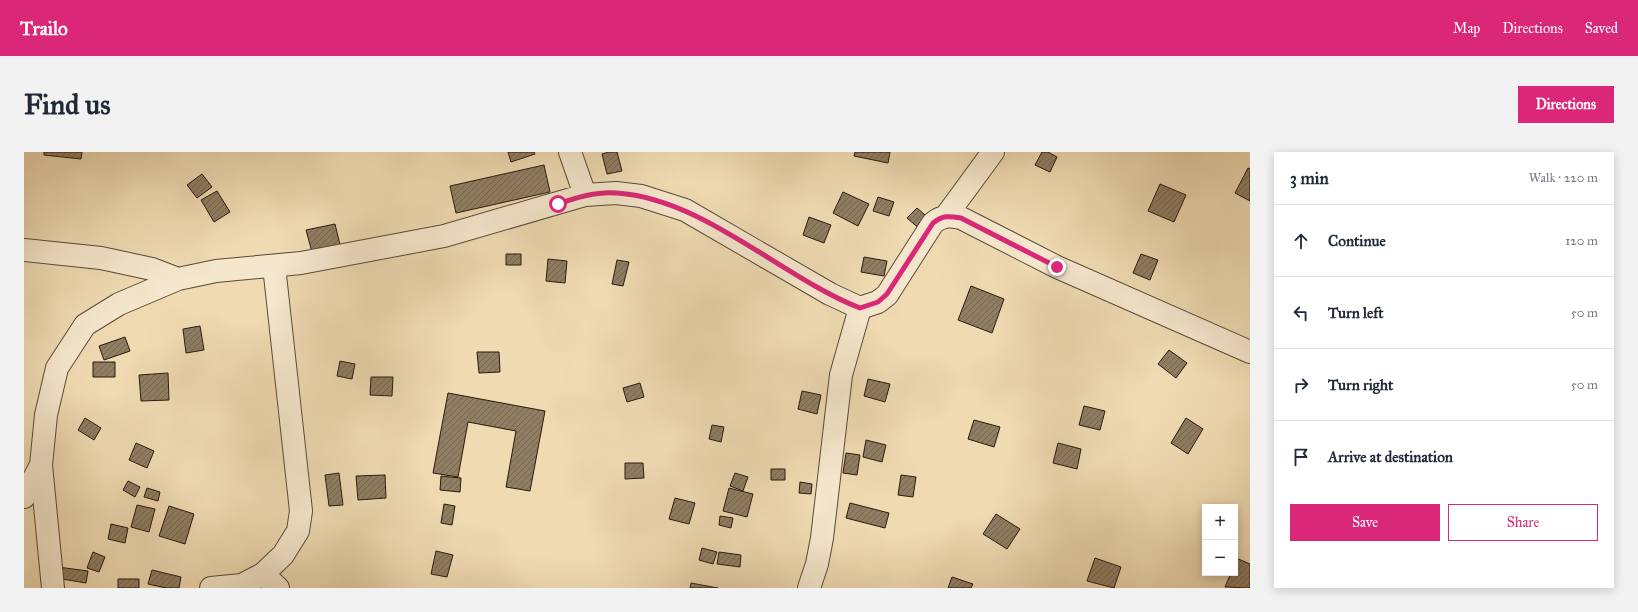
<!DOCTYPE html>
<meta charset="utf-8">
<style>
:root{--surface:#fff;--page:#f2f2f3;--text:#1f2937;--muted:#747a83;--line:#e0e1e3;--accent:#db2777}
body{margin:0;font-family:"IM FELL Great Primer",serif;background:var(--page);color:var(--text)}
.controls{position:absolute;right:12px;bottom:12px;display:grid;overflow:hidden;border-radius:0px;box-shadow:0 2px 10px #0003}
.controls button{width:36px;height:36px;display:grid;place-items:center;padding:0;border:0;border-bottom:1px solid var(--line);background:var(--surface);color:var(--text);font:20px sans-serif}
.stop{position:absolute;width:12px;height:12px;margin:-9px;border:3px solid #db2777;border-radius:50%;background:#fff}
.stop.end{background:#db2777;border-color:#fff;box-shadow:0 1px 4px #0008}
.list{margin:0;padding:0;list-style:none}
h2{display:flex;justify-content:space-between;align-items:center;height:52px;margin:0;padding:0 16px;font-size:17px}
h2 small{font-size:13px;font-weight:400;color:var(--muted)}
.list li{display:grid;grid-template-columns:26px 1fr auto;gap:12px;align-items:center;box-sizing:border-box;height:72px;padding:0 16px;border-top:1px solid var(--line)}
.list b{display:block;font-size:15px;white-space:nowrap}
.list em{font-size:13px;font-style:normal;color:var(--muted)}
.actions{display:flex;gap:8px;padding:12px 16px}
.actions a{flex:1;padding:9px 0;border:1px solid var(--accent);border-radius:0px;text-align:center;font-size:14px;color:var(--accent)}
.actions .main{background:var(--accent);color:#fff}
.icon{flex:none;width:22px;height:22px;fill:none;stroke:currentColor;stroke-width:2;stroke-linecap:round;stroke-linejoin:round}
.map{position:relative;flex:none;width:1226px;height:436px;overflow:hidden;border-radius:0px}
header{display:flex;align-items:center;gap:24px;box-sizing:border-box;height:56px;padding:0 20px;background:var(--accent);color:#fff}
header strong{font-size:19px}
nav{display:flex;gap:22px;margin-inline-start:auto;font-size:14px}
.intro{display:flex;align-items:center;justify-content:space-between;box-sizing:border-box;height:96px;padding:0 24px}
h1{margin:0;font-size:28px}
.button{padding:10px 18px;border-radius:0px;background:var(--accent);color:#fff;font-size:14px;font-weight:700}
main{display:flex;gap:24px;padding:0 24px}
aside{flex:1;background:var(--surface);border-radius:0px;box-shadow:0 2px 10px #0003}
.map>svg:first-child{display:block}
.building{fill:url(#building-hatch);stroke:#281a0e}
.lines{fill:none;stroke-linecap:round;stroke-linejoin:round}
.minor-casing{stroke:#5a4a37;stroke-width:24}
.minor{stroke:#f5e7cd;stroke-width:22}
.route{stroke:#db2777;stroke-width:5}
</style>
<header>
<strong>Trailo</strong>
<nav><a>Map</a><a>Directions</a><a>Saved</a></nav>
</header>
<div class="intro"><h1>Find us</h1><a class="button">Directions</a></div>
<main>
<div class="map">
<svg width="1226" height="436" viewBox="0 0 1226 436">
<defs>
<pattern id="building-hatch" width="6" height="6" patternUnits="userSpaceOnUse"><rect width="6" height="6" fill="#8f7e63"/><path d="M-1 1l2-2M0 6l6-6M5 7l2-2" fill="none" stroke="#756650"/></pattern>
</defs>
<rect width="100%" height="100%" fill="#efdab2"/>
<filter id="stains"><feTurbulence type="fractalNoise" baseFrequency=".005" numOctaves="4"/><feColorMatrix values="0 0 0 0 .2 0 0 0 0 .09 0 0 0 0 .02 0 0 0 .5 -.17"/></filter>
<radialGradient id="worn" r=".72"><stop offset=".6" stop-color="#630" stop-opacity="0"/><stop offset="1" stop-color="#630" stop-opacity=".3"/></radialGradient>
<path class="building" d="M20,0H58L57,7L20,3Z
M484,0H510L511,2L487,10Z
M585,0H593L598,19L583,22L578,2Z
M831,0H866L864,11L830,4Z
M1018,0H1024L1033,5L1026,20L1011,13Z
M520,13L526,40L432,61L426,34Z
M1224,16L1226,17V49L1211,41Z
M178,22L188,35L173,46L163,33Z
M1136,32L1162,43L1150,70L1124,59Z
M193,39L206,60L190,70L177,48Z
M819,40L845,52L834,74L809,61Z
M854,45L870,50L865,64L849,59Z
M893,56L908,69L898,79L883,66Z
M785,65L807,73L800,91L779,83Z
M311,72L317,97L289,104L282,78Z
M482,102H497V113H482Z
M1117,102L1134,108L1126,128L1109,121Z
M840,105L863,109L860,124L837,120Z
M524,107L543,109L541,131L522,129Z
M593,108L605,110L599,134L588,132Z
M947,134L980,147L968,181L934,168Z
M176,174L180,198L162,201L159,177Z
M101,185L106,199L80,208L75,194Z
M1145,198L1163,211L1152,226L1134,212Z
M453,200H475L476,220L455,221Z
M316,209L331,212L328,227L313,224Z
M69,210H91V225H69Z
M144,221L145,248L117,249L115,223Z
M347,225H369L368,244L346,243Z
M844,227L866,232L861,250L840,244Z
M616,231L620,245L603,250L599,236Z
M778,239L797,243L793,262L774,257Z
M424,241L521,259L506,339L482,335L492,279L444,270L434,325L409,321Z
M1060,254L1081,259L1076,278L1055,273Z
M61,266L77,276L70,288L54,278Z
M1162,266L1179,277L1164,302L1147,291Z
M950,268L976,275L970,295L944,287Z
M688,273L700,275L697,290L685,287Z
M842,288L862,293L858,310L839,305Z
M112,291L130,299L123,316L105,308Z
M1034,291L1057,297L1053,317L1029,311Z
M822,301L836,303L833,323L819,321Z
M601,311H619L620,326L601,327Z
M747,317H761V328H747Z
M315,321L319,353L305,354L301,323Z
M711,321L724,325L719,339L706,334Z
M361,323L362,346L334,348L332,324Z
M877,323L892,325L889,345L874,343Z
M417,324L437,326L436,340L416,338Z
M104,329L116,335L111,345L99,338Z
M776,330L788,332L787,342L775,341Z
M123,336L136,340L134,349L120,345Z
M705,336L729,342L723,365L699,359Z
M651,346L671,351L665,372L645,367Z
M826,351L865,361L861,376L822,366Z
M420,352L431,354L428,373L417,371Z
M113,353L131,357L125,380L107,375Z
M145,354L170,362L161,392L135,384Z
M972,362L996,377L983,397L959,382Z
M696,364L709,366L707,376L695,373Z
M87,372L104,376L101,391L84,387Z
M678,396L693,400L689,412L675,408Z
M412,399L429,403L423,425L407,422Z
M69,400L81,405L75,420L63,416Z
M695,400L717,403L716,415L693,412Z
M1071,406L1097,415L1090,436L1063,429Z
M1212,406L1226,412V436L1201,435L1207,421H1211Z
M34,415L64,419L62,431L32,426Z
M128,418L157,425L155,436H142L124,432Z
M928,425L949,432L947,436H924Z
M94,427H115V436H94Z
M667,431L694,436H666Z"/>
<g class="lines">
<g class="minor-casing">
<path id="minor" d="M546,0L561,43
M922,64L969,0
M0,98L77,106L128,117L154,127
M17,313L29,436
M0,345L17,313L22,263L33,216L61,173L95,152L154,127L192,119L277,111L420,84L561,43L592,41L617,44L661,58L806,142L836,156L854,150L863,143L909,71C919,63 925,64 937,66L1033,115L1226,200
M239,422L254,436
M187,436L218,433L239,422L259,403L274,379L277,359L250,114
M785,436L793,412L798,386L817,223L836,156"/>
</g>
<use href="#minor" class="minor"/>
</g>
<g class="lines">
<path class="route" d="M534,52C553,45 573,39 593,41C680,47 757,125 836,156L854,150L863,142L909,71C919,63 925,64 937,66L1033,115"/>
</g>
<rect width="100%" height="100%" filter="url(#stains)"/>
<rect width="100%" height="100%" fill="url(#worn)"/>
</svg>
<div class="controls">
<button>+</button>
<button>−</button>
</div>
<div class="stop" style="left:534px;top:52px"></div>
<div class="stop end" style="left:1033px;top:115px"></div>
</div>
<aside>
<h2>3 min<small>Walk · 220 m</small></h2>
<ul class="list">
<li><svg class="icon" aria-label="ahead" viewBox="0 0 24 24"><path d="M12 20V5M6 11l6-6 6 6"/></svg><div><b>Continue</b></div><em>120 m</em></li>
<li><svg class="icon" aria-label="left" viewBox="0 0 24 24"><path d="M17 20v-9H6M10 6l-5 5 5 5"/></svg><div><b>Turn left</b></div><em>50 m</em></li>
<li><svg class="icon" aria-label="right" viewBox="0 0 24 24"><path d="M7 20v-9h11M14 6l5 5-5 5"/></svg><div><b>Turn right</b></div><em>50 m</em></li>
<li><svg class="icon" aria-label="arrive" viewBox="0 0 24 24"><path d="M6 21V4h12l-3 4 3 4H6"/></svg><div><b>Arrive at destination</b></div></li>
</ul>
<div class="actions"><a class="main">Save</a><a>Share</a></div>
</aside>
</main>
